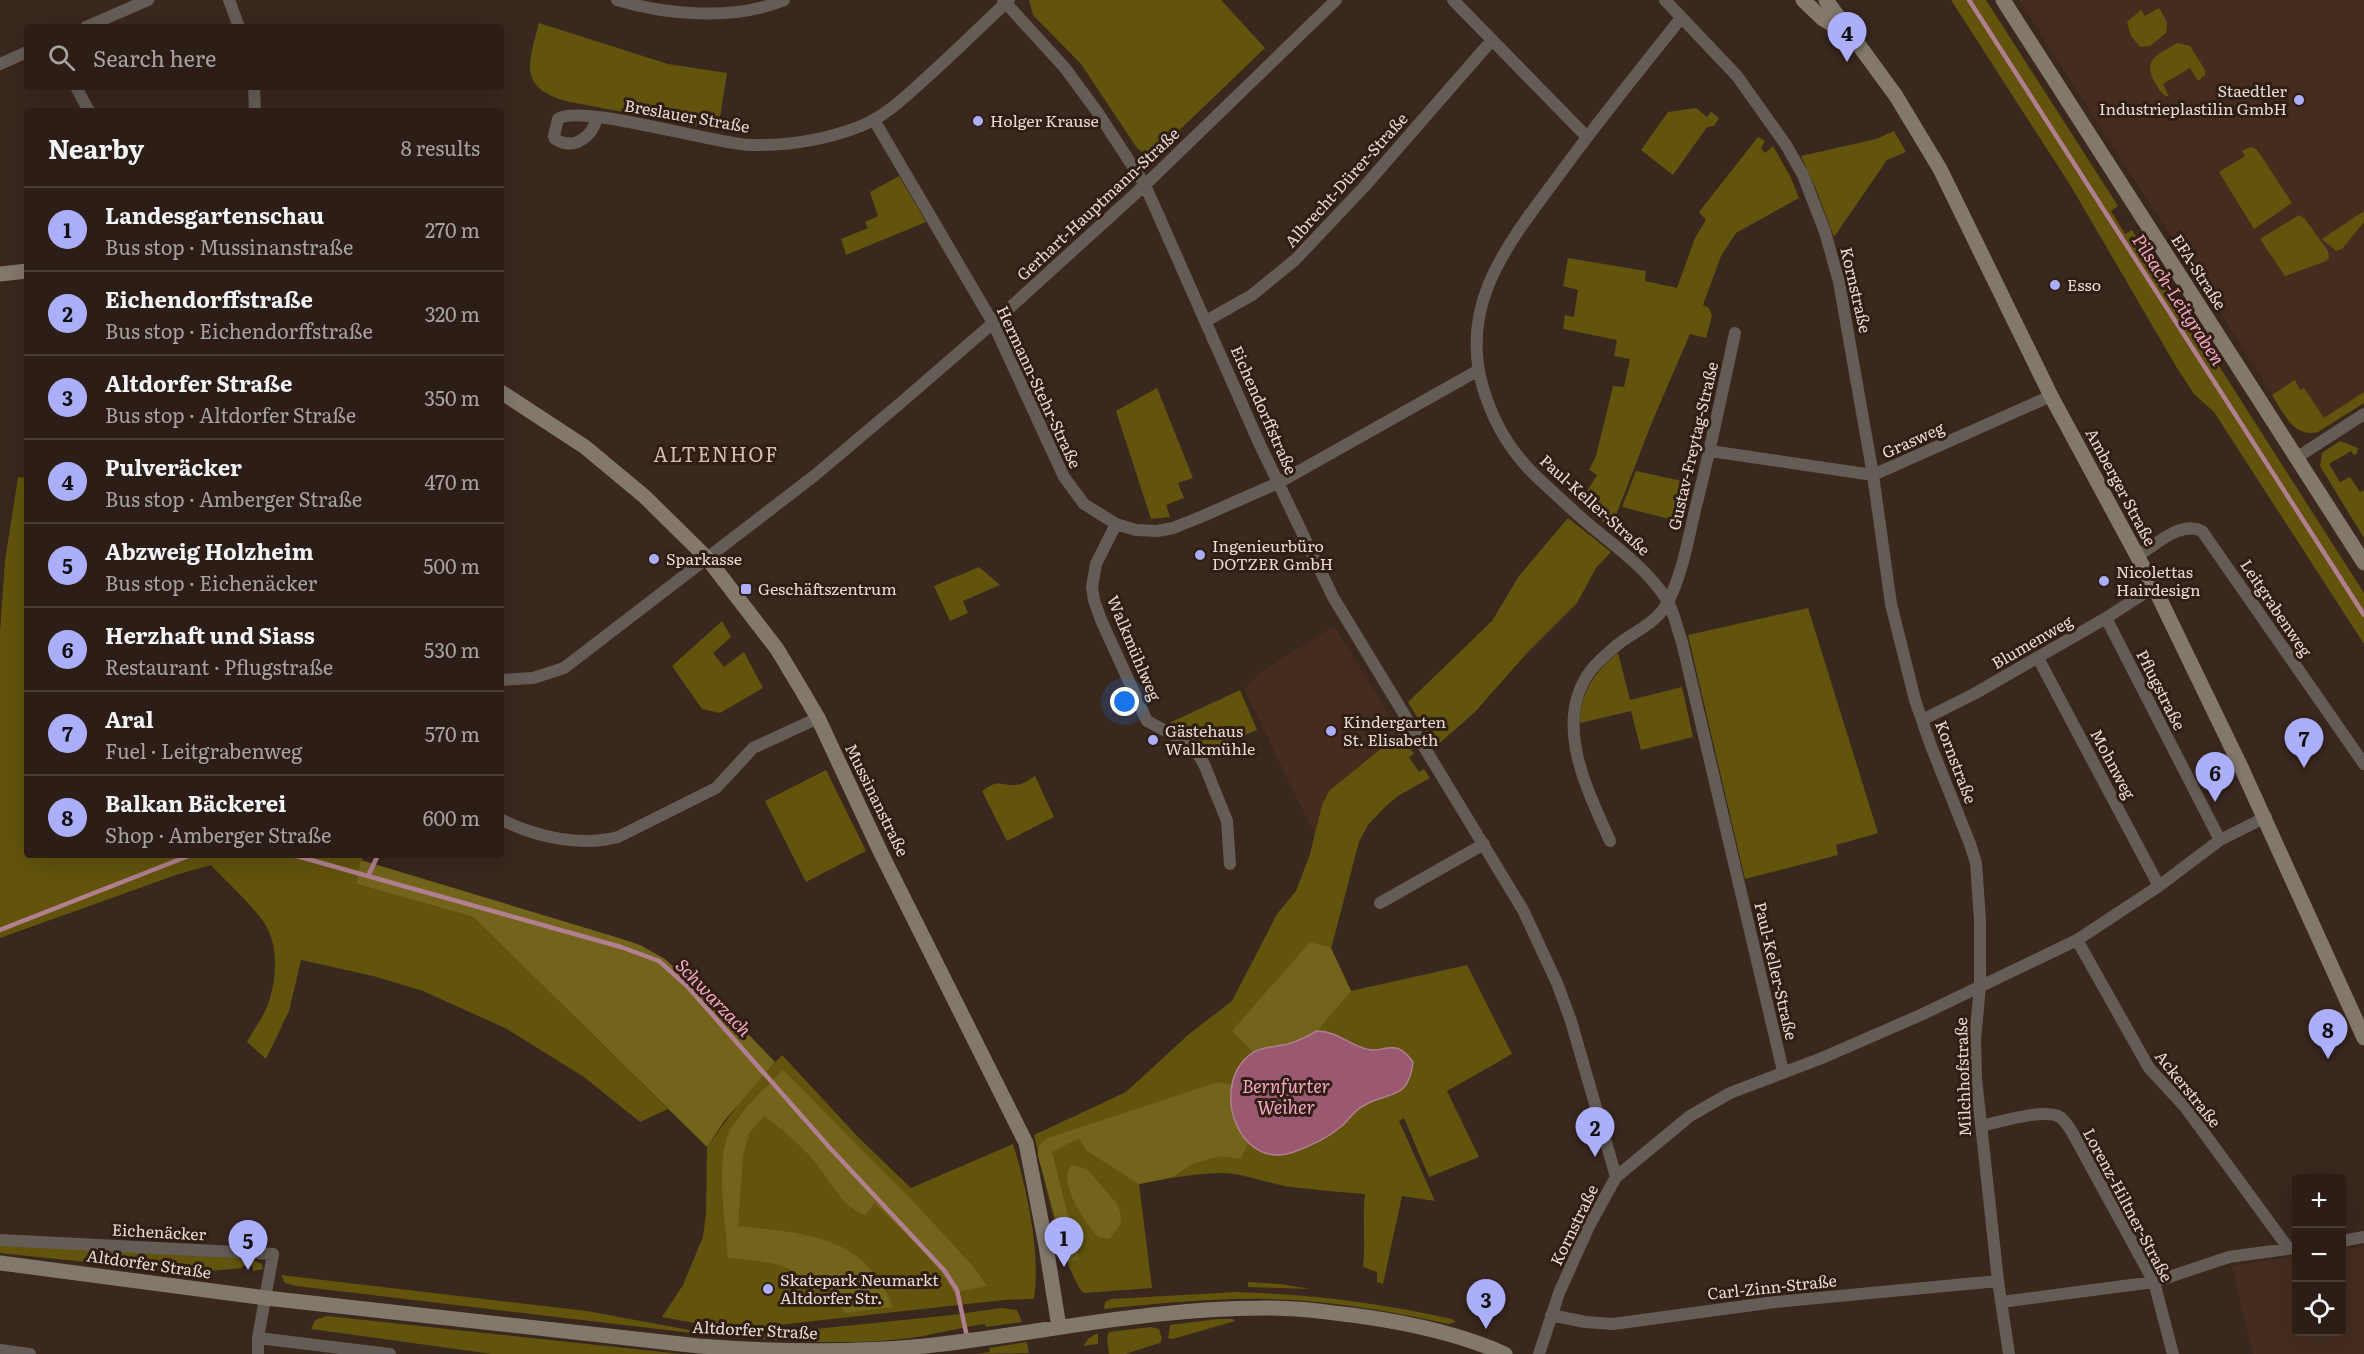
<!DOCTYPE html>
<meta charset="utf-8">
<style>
:root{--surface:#2c1d16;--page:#382a23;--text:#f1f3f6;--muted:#a6a2a1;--line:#483b35;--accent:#abaffb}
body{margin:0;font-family:Literata,serif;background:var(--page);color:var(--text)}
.controls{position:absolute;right:18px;bottom:18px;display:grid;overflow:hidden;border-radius:6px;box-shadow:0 6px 24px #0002}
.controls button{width:54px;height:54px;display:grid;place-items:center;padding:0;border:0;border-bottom:2px solid var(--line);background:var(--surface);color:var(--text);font:30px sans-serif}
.you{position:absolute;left:1125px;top:702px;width:21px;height:21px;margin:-15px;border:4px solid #fff;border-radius:50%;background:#1a73e8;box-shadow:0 0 0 9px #1a73e833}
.badge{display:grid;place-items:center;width:39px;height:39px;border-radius:50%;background:var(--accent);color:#111;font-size:20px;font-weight:700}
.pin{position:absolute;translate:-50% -50px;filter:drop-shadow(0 2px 3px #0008)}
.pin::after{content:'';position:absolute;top:32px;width:21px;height:18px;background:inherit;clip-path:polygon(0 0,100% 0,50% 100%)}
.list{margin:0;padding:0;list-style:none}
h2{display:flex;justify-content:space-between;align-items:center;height:78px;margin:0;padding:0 24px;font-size:26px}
h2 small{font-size:20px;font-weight:400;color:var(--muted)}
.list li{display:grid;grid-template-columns:39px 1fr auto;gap:18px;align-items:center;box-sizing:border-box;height:84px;padding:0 24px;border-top:2px solid var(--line)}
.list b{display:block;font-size:22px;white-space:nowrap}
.list p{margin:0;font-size:20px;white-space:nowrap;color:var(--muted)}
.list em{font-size:20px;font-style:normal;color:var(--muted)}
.icon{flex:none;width:33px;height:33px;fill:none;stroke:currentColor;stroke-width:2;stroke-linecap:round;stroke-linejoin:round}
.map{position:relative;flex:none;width:2364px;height:1354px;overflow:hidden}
.search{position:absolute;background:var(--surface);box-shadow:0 6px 24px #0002;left:24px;top:24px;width:480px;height:66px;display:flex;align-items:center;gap:15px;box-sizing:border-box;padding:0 21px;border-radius:6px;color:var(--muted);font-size:22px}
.panel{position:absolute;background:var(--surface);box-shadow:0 6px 24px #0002;left:24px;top:108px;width:480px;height:750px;border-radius:6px}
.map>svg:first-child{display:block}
.built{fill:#452c1f}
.green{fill:#62540c}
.forest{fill:#72641b}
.water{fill:#9a5871;stroke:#b17f8f;stroke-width:1.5}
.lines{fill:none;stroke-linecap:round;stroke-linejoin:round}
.stream{stroke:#b17f8f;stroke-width:4.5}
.street{stroke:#645d55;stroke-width:12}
.secondary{stroke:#82786c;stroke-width:15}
.poi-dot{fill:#abaffb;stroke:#301e15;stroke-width:2}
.labels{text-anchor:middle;stroke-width:6;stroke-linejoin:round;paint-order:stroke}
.poi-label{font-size:16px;fill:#e7dad4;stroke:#301e15;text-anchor:start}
.street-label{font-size:16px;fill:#e7dad4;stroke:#301e15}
.water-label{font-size:18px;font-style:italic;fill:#f5a7c2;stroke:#301e15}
.quarter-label{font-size:20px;letter-spacing:1.5px;fill:#d6bdb1;stroke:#301e15}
</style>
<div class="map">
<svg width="2364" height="1354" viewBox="0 0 2364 1354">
<rect width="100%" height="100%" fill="#3a271e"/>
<path class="built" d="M2019,0H2364V403L2318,432L2305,433L2293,426Z
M1334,626L1400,733L1329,791L1322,805L1315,835L1244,689L1261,672Z
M2364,1246V1354H2253L2232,1266L2296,1256V1332H2342V1250Z"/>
<path class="green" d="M1029,0H1221L1265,48L1166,143L1156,151L1143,153L1137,148L1081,64L1033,15Z
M1951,0H1986L2118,206L2111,211L2125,234L2132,230L2364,593V644L2214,412L2194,394L2177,368L2072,188Z
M2159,8L2167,22L2166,33L2150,46L2140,47L2131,36L2127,22L2141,10L2145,16Z
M539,23L668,64L727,73L718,130L565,101C517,86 529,63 539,23Z
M2177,43L2190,46L2205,70V75L2198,81L2190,68L2163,84L2169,96H2166C2160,93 2158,87 2154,81C2142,58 2160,54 2177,43Z
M1696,108L1707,117L1711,112L1719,118L1714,126L1707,127L1673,175L1641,150L1668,112Z
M1894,131L1906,152L1887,160L1834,237L1816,189L1801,156L1876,139Z
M1758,137L1765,141L1761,148L1765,153L1773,146L1790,176L1799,198L1736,233L1721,256L1703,305L1709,308L1712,316L1706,338L1690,334L1652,422L1611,528L1580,503L1597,475L1589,470L1596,456L1613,386L1624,387L1630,359L1614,356L1617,340L1563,329L1565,315L1574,317L1578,290L1563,286L1568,258L1646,271L1645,281L1677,288L1695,238L1706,220L1699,212Z
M2250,147L2256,149L2260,154L2292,203L2254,229L2219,172L2245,156L2242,151Z
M899,176L926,222L846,255L841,239L868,228L865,222L878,216L870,192Z
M2364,211V222L2342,249L2336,251L2322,239Z
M2299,215L2305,219L2328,251L2329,258L2326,261L2285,276L2260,239Z
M2295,380L2300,390L2304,388L2324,418L2364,392V403L2318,432C2293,438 2283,412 2272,395Z
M1157,388L1193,478L1178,483L1184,498L1166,505L1170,517L1151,519L1116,411Z
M2340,441L2358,448L2357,453L2354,455L2351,451L2329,464L2340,482L2350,477L2360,492L2364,490V538L2320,466L2322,453Z
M1636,471L1691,483L1681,522L1622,507Z
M18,477L27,478V855H363L356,884L473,917L668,1109L640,1122L584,1077L505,1028L423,991L373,976L301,960L289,1011L266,1059L247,1042C254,1029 265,1015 269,1001C276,981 278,952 269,932C261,912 227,883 211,865L176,875L0,938V632L5,561Z
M1568,518L1611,552L1596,568L1577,603L1526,654L1475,712L1435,747L1408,702L1492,621L1519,576Z
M979,567L1000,585L963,601L968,613L950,621L934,586Z
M1808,608L1878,833L1836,845L1838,855L1745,879L1688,635Z
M722,621L731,637L713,653L724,667L744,652L763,688L720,713L702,709L672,666Z
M1618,653L1630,700L1682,687L1693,737L1641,750L1631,711L1580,723C1580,693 1595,671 1618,653Z
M1240,690L1257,730L1206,751L1201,743L1165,725Z
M1400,733L1414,754L1409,757L1419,772L1424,769L1430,778L1398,796L1384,808L1368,825L1359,842L1331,949L1351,991L1467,965L1512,1054L1447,1091L1479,1157L1429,1177L1404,1118L1399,1121L1435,1201L1402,1196L1383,1284L1377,1282V1272L1363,1267C1366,1242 1362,1219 1365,1194C1341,1192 1316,1190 1291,1187C1269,1184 1243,1173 1223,1173C1195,1173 1166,1179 1139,1184L1152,1288L1084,1293C1066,1280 1040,1162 1034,1135L1126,1092L1189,1034L1232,1001L1277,914L1296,891L1310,854L1322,805L1329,791Z
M826,770L866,851L806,882L765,801Z
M1035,776L1054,817L1007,841L982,791C1000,778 999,786 1016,785C1022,785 1030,779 1035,776Z
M782,1055L859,1138L911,1188L1013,1144C1027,1188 1041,1254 1034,1299L1004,1300L733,1330L662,1317L683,1285L703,1237L706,1213L707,1147L745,1095Z
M0,1245L235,1258L252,1260L262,1264L263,1269L253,1271V1266H242V1268L189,1273L0,1253Z
M281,1275L587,1311L700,1332V1334L296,1286L285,1283Z
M1248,1282L1281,1284L1310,1289L1248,1287Z
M1236,1292C1310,1294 1381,1303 1452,1319L1456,1322L1449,1324C1397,1313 1345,1303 1291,1300C1229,1296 1166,1303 1104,1309L1105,1302L1111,1299Z
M1001,1308L1017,1310L1022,1322L986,1327L985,1324C958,1328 937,1334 910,1338C853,1345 795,1342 739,1337L952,1315Z
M327,1316L681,1354H492L311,1329L315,1320Z
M1218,1319H1233L1235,1321L1173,1339L1168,1338L1170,1325Z
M1151,1327L1159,1329L1162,1338L1160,1343L1125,1354H1109L1107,1338L1109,1332Z
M1098,1333V1344L1083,1346L1089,1338Z
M1027,1342L1029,1353L976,1354L990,1352L989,1348Z"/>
<path class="forest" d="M361,860L619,938L640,945L665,959L752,1038L775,1062L725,1120L707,1147L473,917L356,884Z
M1310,942L1331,948L1351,991L1317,1031L1286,1044L1253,1052L1232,1031Z
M783,1070L908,1196L972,1265L987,1286L954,1293C944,1268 896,1225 875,1203L865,1215C840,1205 831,1181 814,1161C800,1144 782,1129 764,1116L749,1133L743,1156L738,1226C804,1233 866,1235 893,1307L844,1313L837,1290L822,1285L808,1284C789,1260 756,1261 728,1258C726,1225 714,1157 731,1129C744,1107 765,1088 783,1070Z
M1218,1082L1232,1085C1231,1110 1231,1123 1249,1142L1240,1159L1220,1156L1192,1164L1173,1177L1139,1184L1087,1151L1079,1138L1052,1152L1079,1259L1068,1262L1038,1156L1039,1145L1048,1138Z
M1071,1165L1087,1169L1118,1205L1121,1216L1120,1225L1110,1238H1099C1086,1224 1057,1183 1071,1165Z"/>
<path class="water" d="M1317,1031C1338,1031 1351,1047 1371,1050C1380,1051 1389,1045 1399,1049C1406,1052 1409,1057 1413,1062C1408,1102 1390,1090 1363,1106C1355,1110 1349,1119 1343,1125C1328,1138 1309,1147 1291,1153C1236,1169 1209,1083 1252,1053C1262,1046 1277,1047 1288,1044C1298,1041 1308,1036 1317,1031Z"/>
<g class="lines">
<path class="stream" d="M1969,0L2364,615
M293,855L621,947L659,961L687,986L830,1148L944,1270L957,1290L967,1337
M368,876L378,855
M0,930L191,855"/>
<path class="street" d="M229,0L239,27
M617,0C667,15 735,21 784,0
M1003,0L1065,68L1098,113L1145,185L1260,445L1333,597L1523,910L1557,983L1571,1021L1616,1177
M1453,0L1587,137
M1665,0L1737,76L1786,145L1803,175L1825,232L1839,282L1873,475L1891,604L1915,700L1931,746L1970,844L1976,863L1980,920V987L1975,1039L1976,1078L1998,1281L2009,1354
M1681,18C1640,70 1598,121 1559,175C1507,245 1453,309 1487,400C1498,431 1514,456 1539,479C1554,493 1570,508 1585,521C1614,546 1646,567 1667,600C1674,611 1677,629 1682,642L1783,1071
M86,27L148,0
M0,64L27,52
M76,87L89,111
M254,87L255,111
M597,118C592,137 574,151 555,139L554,136L558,119C578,103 715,144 749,145C787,146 825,140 861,126C886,116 906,96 926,78C954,53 981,26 1009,0
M874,120L993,323L1064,477L1084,504L1116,524L1136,530L1157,531L1173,528L1203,516L1278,483L1477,371
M1206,321L1252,295L1295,260L1364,187L1492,40
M1710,451L1873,475L2051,396
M2296,458L2364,414
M1116,524L1096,564L1092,587L1094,600L1101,620L1147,721L1192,745L1204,764L1227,821L1230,864
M2137,556C2155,546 2180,520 2202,531L2364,764
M2106,618L2220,840
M2038,658L2159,886
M501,680L533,678L564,668L814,476L904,400L993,323L1145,185L1336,0
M1922,720L1974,694L2106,618L2154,587
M502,820C537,837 580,847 618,837L716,788L753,748L818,718
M1610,841C1587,789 1552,722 1591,670C1598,661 1608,653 1617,645C1635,631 1657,623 1668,602C1682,574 1688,541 1695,510C1710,452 1722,393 1735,333
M1380,903L1484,844
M2077,940L2149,1068L2185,1107L2289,1249
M1981,1126C1999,1122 2044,1108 2060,1117C2065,1121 2069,1127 2072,1132L2154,1282L2173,1354
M0,1240L273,1254L258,1338V1354
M2342,1241L2364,1237
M2001,1302L2154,1282L2229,1257L2294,1248
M1551,1315L1585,1322L1613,1324L1775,1302L1998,1281
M258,1338L390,1354
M0,1350L30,1354
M1539,1354L1559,1293L1589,1226L1616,1177L1690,1116L1730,1093L1822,1058L1923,1014L2077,940L2159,886L2220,840L2266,817"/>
<path class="secondary" d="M1803,0L1823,19L1849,34
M1826,0L1896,96L1940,169L2051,396L2154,587L2241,767L2364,1038
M2003,0L2364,563
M0,274L27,271
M501,392L585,447L644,496L707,558L777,649L801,689L818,718L881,853L1026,1143L1046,1246L1059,1327
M0,1263L266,1298L699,1346C775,1352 849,1353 925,1346C1037,1334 1149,1308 1262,1308C1297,1307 1332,1313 1366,1317C1414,1324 1460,1334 1505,1354"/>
</g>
<g class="poi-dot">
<circle cx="2299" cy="100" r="6"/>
<circle cx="978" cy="121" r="6"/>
<circle cx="2055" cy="285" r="6"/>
<circle cx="1200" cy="555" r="6"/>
<circle cx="654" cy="559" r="6"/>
<circle cx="2104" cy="581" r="6"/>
<rect x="740" y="583" width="12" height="12" rx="3"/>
<circle cx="1331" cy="731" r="6"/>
<circle cx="1153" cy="740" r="6"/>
<circle cx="768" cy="1289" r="6"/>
</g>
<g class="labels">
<g class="poi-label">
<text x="2287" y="97" text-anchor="end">Staedtler<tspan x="2287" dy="18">Industrieplastilin GmbH</tspan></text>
<text x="990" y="127">Holger Krause</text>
<text x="2067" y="291">Esso</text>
<text x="1212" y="552">Ingenieurbüro<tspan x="1212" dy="18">DOTZER GmbH</tspan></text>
<text x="666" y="565">Sparkasse</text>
<text x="2116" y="578">Nicolettas<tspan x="2116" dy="18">Hairdesign</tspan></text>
<text x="758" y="595">Geschäftszentrum</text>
<text x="1343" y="728">Kindergarten<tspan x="1343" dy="18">St. Elisabeth</tspan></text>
<text x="1165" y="737">Gästehaus<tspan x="1165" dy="18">Walkmühle</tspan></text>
<text x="780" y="1286">Skatepark Neumarkt<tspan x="780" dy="18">Altdorfer Str.</tspan></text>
</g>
<g class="street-label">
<text transform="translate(687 116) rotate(10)" y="6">Breslauer Straße</text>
<text transform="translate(1346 180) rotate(-48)" y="6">Albrecht-Dürer-Straße</text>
<text transform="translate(1098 204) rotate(-43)" y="6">Gerhart-Hauptmann-Straße</text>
<text transform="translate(2199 272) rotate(57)" y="6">EFA-Straße</text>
<text transform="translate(1856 290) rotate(77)" y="6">Kornstraße</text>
<text transform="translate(1039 387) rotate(65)" y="6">Hermann-Stehr-Straße</text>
<text transform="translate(1264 410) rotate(66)" y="6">Eichendorffstraße</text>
<text transform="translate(1913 440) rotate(-24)" y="6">Grasweg</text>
<text transform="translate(1693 446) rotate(-77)" y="6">Gustav-Freytag-Straße</text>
<text transform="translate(2121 487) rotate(62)" y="6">Amberger Straße</text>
<text transform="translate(1595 505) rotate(42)" y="6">Paul-Keller-Straße</text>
<text transform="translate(2276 608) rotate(56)" y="6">Leitgrabenweg</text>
<text transform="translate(2032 642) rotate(-30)" y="6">Blumenweg</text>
<text transform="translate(1134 648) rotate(67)" y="6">Walkmühlweg</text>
<text transform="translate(2161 690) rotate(63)" y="6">Pflugstraße</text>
<text transform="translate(1956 762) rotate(69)" y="6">Kornstraße</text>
<text transform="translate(2113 764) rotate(62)" y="6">Mohnweg</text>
<text transform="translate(877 800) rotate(64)" y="6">Mussinanstraße</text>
<text transform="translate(1776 971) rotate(77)" y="6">Paul-Keller-Straße</text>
<text transform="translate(1963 1077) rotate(-92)" y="6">Milchhofstraße</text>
<text transform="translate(2188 1089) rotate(51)" y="6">Ackerstraße</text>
<text transform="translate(2128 1205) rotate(62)" y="6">Lorenz-Hiltner-Straße</text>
<text transform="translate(1574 1225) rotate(-64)" y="6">Kornstraße</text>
<text transform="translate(159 1232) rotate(3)" y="6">Eichenäcker</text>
<text transform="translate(149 1264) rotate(8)" y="6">Altdorfer Straße</text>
<text transform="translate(1772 1287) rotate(-6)" y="6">Carl-Zinn-Straße</text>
<text transform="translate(755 1330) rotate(3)" y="6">Altdorfer Straße</text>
</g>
<g class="water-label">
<text transform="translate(2178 300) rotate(57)" y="6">Pilsach-Leitgraben</text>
<text transform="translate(713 998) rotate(46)" y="6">Schwarzach</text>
<text x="1286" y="1093">Bernfurter<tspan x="1286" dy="21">Weiher</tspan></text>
</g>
<g class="quarter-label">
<text x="716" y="462">ALTENHOF</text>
</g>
</g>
</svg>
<div class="controls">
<button>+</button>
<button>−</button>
<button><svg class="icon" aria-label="locate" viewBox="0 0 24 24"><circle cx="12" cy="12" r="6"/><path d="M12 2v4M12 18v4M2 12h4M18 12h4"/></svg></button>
</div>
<div class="you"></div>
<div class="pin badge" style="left:1064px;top:1267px">1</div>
<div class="pin badge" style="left:1595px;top:1157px">2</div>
<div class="pin badge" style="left:1486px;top:1329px">3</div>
<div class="pin badge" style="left:1847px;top:62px">4</div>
<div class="pin badge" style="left:248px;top:1270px">5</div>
<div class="pin badge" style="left:2215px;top:802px">6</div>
<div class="pin badge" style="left:2304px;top:768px">7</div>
<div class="pin badge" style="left:2328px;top:1059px">8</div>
<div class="search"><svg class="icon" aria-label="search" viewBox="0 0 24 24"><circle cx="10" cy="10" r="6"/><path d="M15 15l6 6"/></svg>Search here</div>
<section class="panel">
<h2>Nearby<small>8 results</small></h2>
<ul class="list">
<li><span class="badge">1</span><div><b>Landesgartenschau</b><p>Bus stop · Mussinanstraße</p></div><em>270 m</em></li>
<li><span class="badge">2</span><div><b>Eichendorffstraße</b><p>Bus stop · Eichendorffstraße</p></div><em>320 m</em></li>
<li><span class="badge">3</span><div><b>Altdorfer Straße</b><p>Bus stop · Altdorfer Straße</p></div><em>350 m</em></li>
<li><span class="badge">4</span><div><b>Pulveräcker</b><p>Bus stop · Amberger Straße</p></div><em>470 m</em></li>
<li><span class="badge">5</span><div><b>Abzweig Holzheim</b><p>Bus stop · Eichenäcker</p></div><em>500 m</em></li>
<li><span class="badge">6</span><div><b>Herzhaft und Siass</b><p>Restaurant · Pflugstraße</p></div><em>530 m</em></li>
<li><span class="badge">7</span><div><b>Aral</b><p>Fuel · Leitgrabenweg</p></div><em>570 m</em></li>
<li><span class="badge">8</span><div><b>Balkan Bäckerei</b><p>Shop · Amberger Straße</p></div><em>600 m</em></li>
</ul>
</section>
</div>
